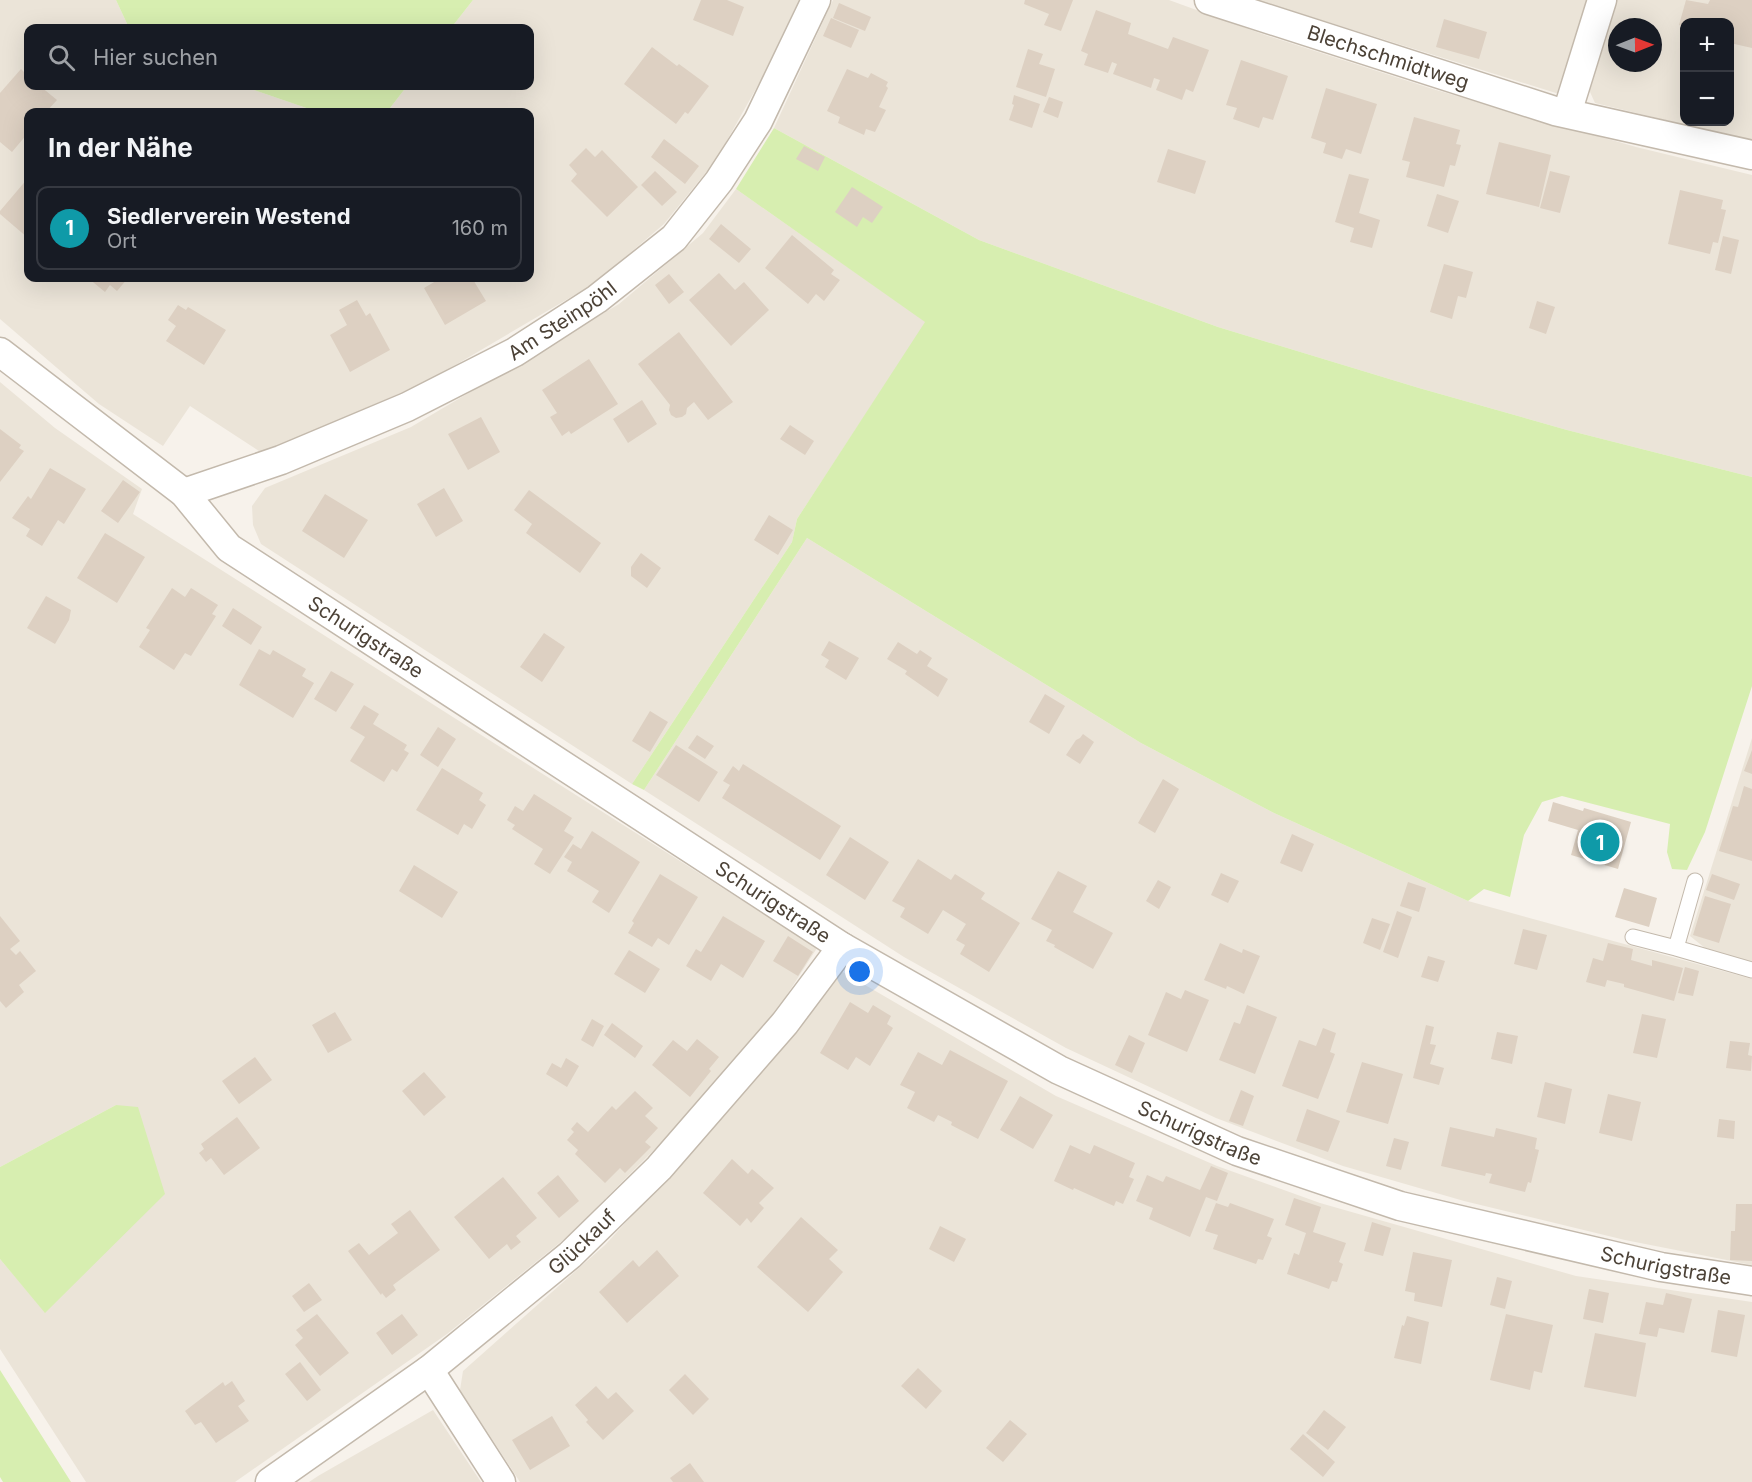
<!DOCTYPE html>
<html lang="de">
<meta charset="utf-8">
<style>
:root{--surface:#171b24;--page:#20242c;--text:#f1f3f6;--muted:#9ea1a6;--line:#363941;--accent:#d93025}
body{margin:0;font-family:Inter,sans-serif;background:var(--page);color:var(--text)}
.controls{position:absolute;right:18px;top:18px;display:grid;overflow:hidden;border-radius:12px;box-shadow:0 6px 24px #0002}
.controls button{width:54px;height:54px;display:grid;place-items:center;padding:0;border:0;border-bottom:2px solid var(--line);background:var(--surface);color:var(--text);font:30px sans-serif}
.compass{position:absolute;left:1608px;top:18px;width:54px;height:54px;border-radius:50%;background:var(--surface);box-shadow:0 6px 24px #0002;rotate:89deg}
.you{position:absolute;left:860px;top:972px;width:21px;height:21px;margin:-15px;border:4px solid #fff;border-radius:50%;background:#1a73e8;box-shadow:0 0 0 9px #1a73e833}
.badge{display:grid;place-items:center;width:39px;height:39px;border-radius:50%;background:var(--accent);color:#fff;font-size:20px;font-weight:700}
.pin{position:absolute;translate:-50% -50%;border:3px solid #fff;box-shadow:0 2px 6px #0006}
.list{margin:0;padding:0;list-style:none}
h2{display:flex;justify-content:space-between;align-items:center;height:78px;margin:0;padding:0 24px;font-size:26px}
h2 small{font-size:20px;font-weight:400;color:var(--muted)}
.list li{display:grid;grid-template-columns:39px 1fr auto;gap:18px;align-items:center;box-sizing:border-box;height:84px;margin:0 12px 12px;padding:0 12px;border:2px solid var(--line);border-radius:12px}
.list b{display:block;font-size:22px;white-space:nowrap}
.list p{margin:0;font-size:20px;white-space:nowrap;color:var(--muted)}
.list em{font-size:20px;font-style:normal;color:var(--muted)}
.icon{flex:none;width:33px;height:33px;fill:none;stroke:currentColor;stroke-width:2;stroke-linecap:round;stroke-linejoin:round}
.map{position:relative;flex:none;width:1752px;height:1482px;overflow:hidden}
.search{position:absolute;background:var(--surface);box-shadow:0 6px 24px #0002;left:24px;top:24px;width:510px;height:66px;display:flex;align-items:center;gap:15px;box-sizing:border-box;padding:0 21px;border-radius:12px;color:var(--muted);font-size:22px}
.panel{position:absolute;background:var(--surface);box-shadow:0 6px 24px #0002;left:24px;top:108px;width:510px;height:174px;border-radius:12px}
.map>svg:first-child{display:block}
.residential{fill:#ebe4d8;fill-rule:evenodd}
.green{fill:#d7eeb0}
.building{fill:#ddd0c2}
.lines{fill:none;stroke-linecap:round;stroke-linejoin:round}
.service-casing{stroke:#c3b9ac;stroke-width:17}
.minor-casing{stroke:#c3b9ac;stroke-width:31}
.service{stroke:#fff;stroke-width:15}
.minor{stroke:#fff;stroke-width:28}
.labels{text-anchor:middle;stroke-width:4.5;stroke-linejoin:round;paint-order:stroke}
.street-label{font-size:20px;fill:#4c4237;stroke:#fff}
</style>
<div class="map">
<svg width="1752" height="1482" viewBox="0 0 1752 1482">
<rect width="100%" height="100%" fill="#f7f2eb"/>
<path class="residential" d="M0,0H116L129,28H28V86H242L318,112H28V278H530V112H387L407,86H530V28H451L473,0H799L762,78L716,160L664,224L595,283L428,381L262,453L190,406L163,446L99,404L0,319Z
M833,0H1169L1265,35L1436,90L1636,147L1752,175V477L1567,430L1419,388L1218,327L979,240L774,128Z
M1257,0H1594L1559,94Z
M1611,0H1752V141L1595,103L1586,83ZM1684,22H1730V122H1684ZM1617,27H1653V63H1617Z
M736,189L926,322L797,519L792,542L632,784L261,544L253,525L252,506L265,488L411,427L619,304L703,233Z
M0,382L55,428L142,489L133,514L817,948L772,1018L660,1144L568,1236L447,1334L235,1482H86L0,1349V1259L45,1312L116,1105L0,1167Z
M807,538L1141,743L1274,813L1468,901L1752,979V1265L1625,1240L1464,1201L1343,1166L1216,1118L1066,1048L904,957L644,790Z
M1752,738V962L1705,948L1690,936Z
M841,971L1056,1096L1217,1166L1320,1203L1576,1276L1752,1302V1482H520L460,1390L463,1371L605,1245L734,1105Z
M433,1410L481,1482H309L318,1476Z"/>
<path class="green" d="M116,0H473L451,28H129Z
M242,86H407L387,112H318Z
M774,128L979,240L1218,327L1419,388L1567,430L1752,477V686L1705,832L1687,870L1672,869L1667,852L1670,824L1562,796L1542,802L1524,835L1510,897L1484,889L1468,901L1274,813L1141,743L807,538L644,790L632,784L792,542L797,519L925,322L736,189Z
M116,1105L138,1107L165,1194L45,1313L0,1259V1167Z
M0,1370L71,1482H3L0,1477Z"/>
<path class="building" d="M701,0H727L744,7L733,36L693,20Z
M1025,0H1073L1061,31L1044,25L1049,14L1024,4Z
M1686,0L1708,4L1710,0H1752V48L1730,43V22H1684V27L1679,25Z
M839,3L871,17L865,31L833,18Z
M1096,10L1131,23L1128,34L1168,49L1173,37L1209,50L1193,92L1186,89L1182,100L1156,90L1160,80L1154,78L1151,88L1113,74L1117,64L1112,62L1108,73L1084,65L1088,54L1081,51Z
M831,18L859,30L851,48L823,36Z
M1444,19L1487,32L1479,59L1436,47Z
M652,47L677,66L679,64L709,86L688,114L685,112L676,124L624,84Z
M1028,49L1043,54L1039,64L1055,69L1046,97L1016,87Z
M1241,60L1288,76L1273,120L1263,117L1259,128L1233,119L1237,108L1226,105Z
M21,69L28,76V86H40L57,100L46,112H28V133L12,152L0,142V93Z
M847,69L868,78L871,73L888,82L886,86L888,88L879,107L886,110L875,132L866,129L864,135L838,123L840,117L827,111Z
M1326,88L1377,104L1361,154L1346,149L1342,159L1323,153L1326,143L1311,138Z
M1014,95L1040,104L1032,128L1009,120L1014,105L1012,104Z
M1049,97L1063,102L1058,118L1043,112Z
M1414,117L1460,130L1456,144L1461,145L1455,166L1450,165L1444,187L1406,177L1410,162L1402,160Z
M664,139L699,166L685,184L651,157Z
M1499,142L1551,155L1539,207L1486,194Z
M804,146L825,157L818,171L796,159Z
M586,148L595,157L602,150L638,187L607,217L571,181L577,174L569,165Z
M1168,149L1206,161L1195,194L1157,182Z
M655,171L677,192L662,206L641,185Z
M1550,171L1570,176L1560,213L1540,208Z
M1349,174L1369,179L1359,213L1380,220L1372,248L1350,242L1354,228L1335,222Z
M28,178V238L0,214V211Z
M852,187L883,207L872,223L863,217L857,227L835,212Z
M1680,190L1723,200L1721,209L1726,210L1718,243L1713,242L1710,254L1668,244Z
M1437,194L1459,201L1448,233L1427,226Z
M721,224L751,249L739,263L709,239Z
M792,235L834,270L831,274L840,280L824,301L816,294L808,304L765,268Z
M1723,236L1739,240L1731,274L1715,270Z
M1444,264L1473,272L1466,298L1458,296L1452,319L1430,312Z
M719,273L735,290L744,282L769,310L731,346L689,300Z
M669,274L684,292L669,304L655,285Z
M88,278H128L117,291L110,285L105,292Z
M441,278H472L486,301L445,325L424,288Z
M357,300L366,316L370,313L390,350L350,372L330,335L347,325L339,310Z
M1537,301L1555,307L1546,334L1529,328Z
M178,305L186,310L188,307L226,330L204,365L166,341L176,326L168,320Z
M679,332L733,402L708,420L694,402L687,408L686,414L682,417L676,418L671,415L669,410L670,405L638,364Z
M589,359L618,404L571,434L569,431L562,436L550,417L557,413L542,390Z
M642,400L657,424L628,443L613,419Z
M481,417L500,452L468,470L448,434Z
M790,425L814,441L805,455L780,439Z
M0,429L21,445L19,448L24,451L0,482Z
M50,468L86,489L64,524L58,520L42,546L26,536L30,529L12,518L28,496L31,499Z
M123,480L140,492L118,523L101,511Z
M444,488L463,521L436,537L417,504Z
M529,490L601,543L580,573L526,533L532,524L514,510Z
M325,494L368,520L344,558L302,531Z
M769,515L793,530L778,555L754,540Z
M105,533L145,557L117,603L77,578Z
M641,553L661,568L647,588L631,576V567Z
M172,588L185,597L191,588L218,605L212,614L216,616L191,656L185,653L174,670L139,647L150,630L146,628Z
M46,596L71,610L69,620L55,644L27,628Z
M233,608L262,627L251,645L222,626Z
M544,633L565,647L542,682L520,667Z
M829,641L859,658L846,680L825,667L829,660L821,655Z
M898,642L917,654L920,650L932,658L927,666L948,679L938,697L905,674L907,671L887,659Z
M259,649L270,655L273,650L306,669L302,676L314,683L293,718L239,685Z
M331,671L354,684L336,712L314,699Z
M1045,694L1065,706L1049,734L1029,722Z
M364,705L379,714L373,724L407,745L404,750L409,753L397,772L392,769L384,782L350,761L365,737L350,728Z
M650,711L668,722L650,752L632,741Z
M438,727L456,739L438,767L420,755Z
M1083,734L1094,742L1080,764L1066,755L1076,740L1080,738Z
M697,735L714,746L705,759L688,748Z
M676,745L718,772L699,802L656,775Z
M1752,750V774L1744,771Z
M743,764L841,826L820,860L722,798L730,785L723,781L733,766L739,771Z
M442,768L483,793L479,800L486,805L472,829L464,824L458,835L416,810Z
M1163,779L1179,789L1155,833L1138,823Z
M1744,786L1752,789V861L1719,851L1733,806L1738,807Z
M534,794L572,818L564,831L574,837L550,874L534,864L543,849L512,829L515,825L507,820L515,806L523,811Z
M1553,802L1583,811L1584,808L1631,822L1618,869L1571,855L1578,830L1548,821Z
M592,831L640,862L609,913L592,902L599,891L567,871L572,862L564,857L573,844L581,849Z
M1292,834L1314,844L1302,872L1280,863Z
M850,837L889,862L865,900L826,875Z
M918,859L951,880L955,874L985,893L981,899L1020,923L989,972L960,954L965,945L956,940L966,924L943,910L928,934L900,917L905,908L892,901Z
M414,865L458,892L442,918L399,891Z
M1058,871L1087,886L1073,912L1113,933L1093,969L1054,947L1055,945L1046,941L1052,930L1031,919Z
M1221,873L1239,881L1228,903L1211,895Z
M660,874L698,897L669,945L658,938L652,947L628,933L634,923L632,921Z
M1712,874L1740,884L1734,900L1706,890Z
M1158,880L1171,887L1159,909L1146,901Z
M1408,882L1426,888L1419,912L1400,906Z
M1624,888L1657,898L1649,927L1615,917Z
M1705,896L1731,904L1719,943L1693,935Z
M1397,911L1412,917L1398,958L1383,952Z
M0,916L20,941L10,949L16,955L20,951L36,971L19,985L24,992L6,1008L0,1001Z
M723,916L765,941L743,978L721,964L711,981L686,966L696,949L701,952Z
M1372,918L1390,924L1380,950L1363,943Z
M1523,929L1547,935L1537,970L1514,964Z
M788,936L813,952L798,976L773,961Z
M1220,943L1242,953L1243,949L1260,956L1244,994L1227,986L1226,989L1204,980Z
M1608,943L1633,949L1631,960L1652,966V960L1683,968L1674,1001L1624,987V984L1607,980L1605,987L1586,982L1593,958L1603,961Z
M629,950L660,969L645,993L614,974Z
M1428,956L1445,961L1438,982L1421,977Z
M1685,967L1699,971L1693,996L1678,993Z
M1185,990L1209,1000L1187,1052L1148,1035L1166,992L1181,999Z
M850,1002L868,1013L873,1005L891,1016L887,1024L893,1028L870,1066L856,1057L848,1070L820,1053Z
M1247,1005L1277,1017L1255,1074L1219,1060L1234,1022L1240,1024Z
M335,1012L352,1040L328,1053L312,1025Z
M1642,1014L1666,1019L1657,1058L1633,1053Z
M592,1019L604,1026L593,1047L581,1040Z
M612,1023L643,1046L635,1058L604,1035Z
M1426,1025L1434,1027L1430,1044L1436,1045L1430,1064L1444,1068L1439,1085L1413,1078Z
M1323,1028L1336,1033L1330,1052L1335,1054L1318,1099L1282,1086L1299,1040L1316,1046Z
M1497,1032L1518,1036L1512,1064L1491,1059Z
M1129,1035L1145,1043L1132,1073L1115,1065Z
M697,1039L719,1057L709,1069L711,1071L690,1097L652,1065L673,1040L687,1051Z
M1730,1041L1750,1043L1748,1055L1752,1056L1751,1071L1726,1068Z
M950,1050L1008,1081L978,1139L951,1125L952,1122L938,1115L934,1122L907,1108L915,1092L900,1085L918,1052L942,1065Z
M255,1057L272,1080L239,1104L222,1081Z
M566,1058L579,1066L567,1087L546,1074L552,1063L561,1068Z
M1362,1062L1403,1074L1388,1124L1346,1112Z
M424,1072L446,1097L424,1116L402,1091Z
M1545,1082L1572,1089L1565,1124L1537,1117Z
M1241,1090L1254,1096L1243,1126L1229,1121Z
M635,1091L653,1108L645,1116L658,1128L645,1142L651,1147L625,1173L620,1168L605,1183L575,1154L578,1150L567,1140L574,1132L571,1129L577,1122L588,1132L612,1106L616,1110Z
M1608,1094L1641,1102L1632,1141L1599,1133Z
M1020,1096L1053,1115L1033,1149L1000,1130Z
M1307,1109L1340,1121L1328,1152L1296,1141Z
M237,1117L260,1148L224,1175L211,1158L206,1162L199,1153L204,1149L201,1144Z
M1719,1119L1735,1121L1734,1139L1717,1137Z
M1450,1127L1494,1137L1496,1128L1537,1138L1535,1149L1539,1150L1531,1183L1528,1182L1525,1192L1489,1183L1492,1174L1486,1173L1485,1176L1441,1166Z
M1394,1138L1409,1142L1401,1170L1386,1166Z
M1070,1145L1090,1154L1094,1145L1135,1163L1129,1177L1134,1179L1123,1204L1116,1201L1114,1206L1074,1188L1073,1190L1054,1181Z
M732,1159L748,1174L752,1169L774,1188L759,1203L764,1208L751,1223L747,1218L740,1226L703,1193Z
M1211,1166L1228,1173L1217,1201L1206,1197L1190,1237L1149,1219L1153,1208L1136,1201L1147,1175L1163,1182L1166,1176L1200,1190Z
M558,1175L579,1201L559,1218L537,1193Z
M503,1177L537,1218L516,1236L521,1242L511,1250L507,1244L489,1259L454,1217Z
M1294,1198L1321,1207L1313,1232L1346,1243L1339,1262L1343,1264L1337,1282L1332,1281L1329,1289L1287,1274L1294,1253L1299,1255L1306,1233L1285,1225Z
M1216,1203L1228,1207L1230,1203L1274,1219L1267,1236L1272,1238L1263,1260L1258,1259L1256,1264L1213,1249L1218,1235L1205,1231Z
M1736,1204H1752V1261L1730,1260L1731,1231H1735Z
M410,1210L440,1250L393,1285L396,1290L386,1298L382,1293L381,1295L348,1251L359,1243L369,1255L398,1233L391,1224Z
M801,1217L838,1250L829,1259L843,1272L808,1312L757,1267Z
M1372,1222L1391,1228L1383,1256L1364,1251Z
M940,1226L966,1239L954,1262L929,1249Z
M657,1250L679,1276L627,1323L599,1292L633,1260L639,1267Z
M1413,1252L1452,1260L1442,1307L1414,1301L1415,1293L1405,1291Z
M1497,1277L1512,1281L1505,1309L1490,1305Z
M309,1283L322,1300L304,1312L292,1296Z
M1589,1289L1609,1293L1603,1323L1583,1319Z
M1666,1293L1692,1299L1684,1333L1659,1328L1657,1337L1639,1334L1646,1302L1663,1305Z
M1718,1310L1745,1315L1737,1357L1711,1352Z
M317,1314L349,1353L320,1376L295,1345L303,1338L296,1330Z
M402,1314L418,1335L392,1355L376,1333Z
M1506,1314L1553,1325L1542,1373L1534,1371L1530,1390L1490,1380Z
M1407,1316L1429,1322L1421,1364L1394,1358L1402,1325L1404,1326Z
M1595,1333L1646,1343L1636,1397L1584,1387Z
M300,1362L321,1390L307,1401L285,1374Z
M918,1368L942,1391L926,1409L901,1386Z
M685,1374L709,1399L693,1415L669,1390Z
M232,1381L245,1401L238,1406L249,1421L216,1443L201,1422L195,1425L185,1411L223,1382L225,1386Z
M596,1386L608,1399L616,1392L634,1411L603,1440L586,1422L588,1420L575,1405Z
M1324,1410L1346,1427L1328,1450L1306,1433Z
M552,1416L570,1446L530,1470L512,1440Z
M1010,1420L1027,1434L1003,1462L986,1448Z
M1303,1434L1335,1462L1323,1477L1290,1449Z
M690,1463L704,1482H673L670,1478Z"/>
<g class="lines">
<g class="service-casing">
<path id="service" d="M1695,881L1676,948L1752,970
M1633,937L1676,948"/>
</g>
<g class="minor-casing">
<g id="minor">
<path id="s1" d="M1209,0L1555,111L1752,155"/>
<path d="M1567,113L1602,0"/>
<path id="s2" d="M0,352L184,493L229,548L842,947L1059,1070L1237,1151L1400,1206L1661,1267L1752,1281"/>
<path id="s3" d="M184,493L281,460L407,407L515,352L597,299L674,238L719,181L758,121L816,0"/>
<path d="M429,1370L501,1482"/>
<path id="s4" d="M270,1482L429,1370L570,1255L659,1168L785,1023L842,947"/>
</g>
</g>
<use href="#service" class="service"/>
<use href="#minor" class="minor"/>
</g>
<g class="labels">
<g class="street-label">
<text dy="7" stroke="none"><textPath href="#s1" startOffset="188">Blechschmidtweg</textPath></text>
<text dy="7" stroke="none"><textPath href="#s3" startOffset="417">Am Steinpöhl</textPath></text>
<text dy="7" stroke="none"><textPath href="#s2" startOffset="466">Schurigstraße</textPath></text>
<text dy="7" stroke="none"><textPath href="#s2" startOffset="952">Schurigstraße</textPath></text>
<text dy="7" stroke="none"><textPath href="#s2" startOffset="1438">Schurigstraße</textPath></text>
<text dy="7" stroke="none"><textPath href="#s4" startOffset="394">Glückauf</textPath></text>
<text dy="7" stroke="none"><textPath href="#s2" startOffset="1924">Schurigstraße</textPath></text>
</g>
</g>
</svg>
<div class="controls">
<button>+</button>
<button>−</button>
</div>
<svg class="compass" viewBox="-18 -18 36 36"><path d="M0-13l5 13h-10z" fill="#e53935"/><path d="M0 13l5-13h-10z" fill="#9ea1a6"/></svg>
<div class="you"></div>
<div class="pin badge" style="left:1600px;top:842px;background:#0f9aa8">1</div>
<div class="search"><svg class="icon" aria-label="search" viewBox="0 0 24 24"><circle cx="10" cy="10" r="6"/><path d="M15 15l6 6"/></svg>Hier suchen</div>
<section class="panel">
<h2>In der Nähe<small></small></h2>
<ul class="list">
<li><span class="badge" style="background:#0f9aa8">1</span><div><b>Siedlerverein Westend</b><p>Ort</p></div><em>160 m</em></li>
</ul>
</section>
</div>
